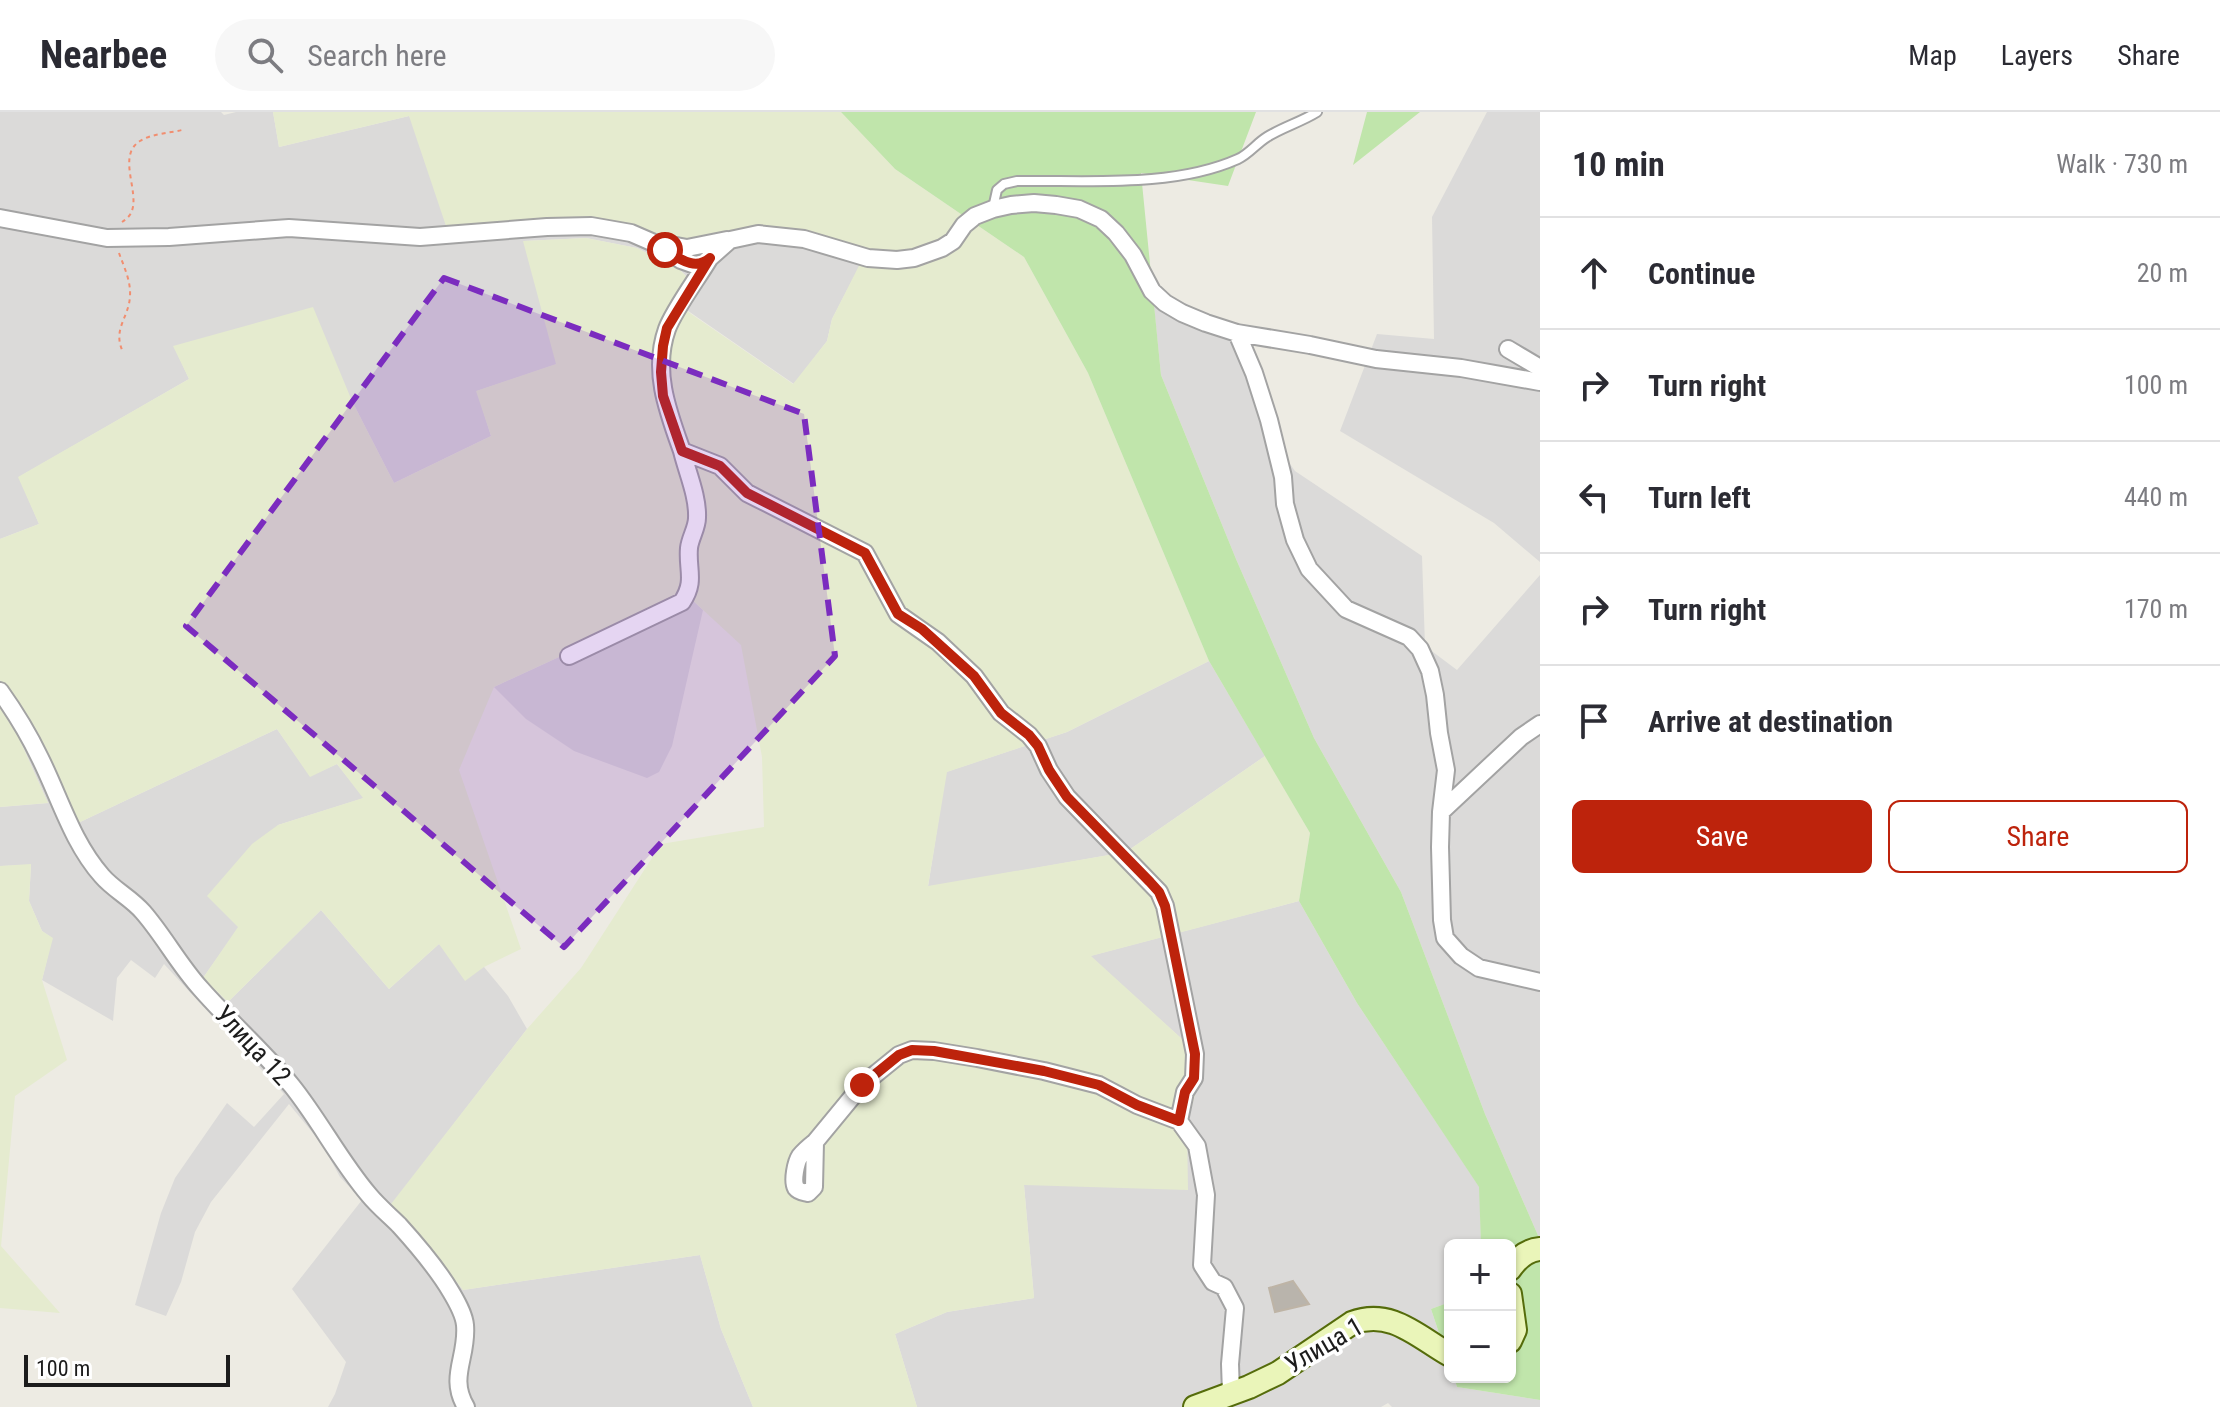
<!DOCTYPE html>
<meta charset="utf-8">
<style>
:root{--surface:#fff;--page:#f7f7f7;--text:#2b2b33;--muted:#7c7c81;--line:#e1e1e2;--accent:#bd230c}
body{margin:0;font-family:"Roboto Condensed",sans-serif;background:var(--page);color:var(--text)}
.controls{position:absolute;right:24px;bottom:24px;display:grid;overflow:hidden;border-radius:12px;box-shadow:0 2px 6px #0004}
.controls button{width:72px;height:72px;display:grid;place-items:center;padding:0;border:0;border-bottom:2px solid var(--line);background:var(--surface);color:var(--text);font:40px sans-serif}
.scale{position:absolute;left:24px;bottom:20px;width:206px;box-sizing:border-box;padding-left:8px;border:4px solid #1c1c1c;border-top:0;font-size:22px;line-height:28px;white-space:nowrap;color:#1c1c1c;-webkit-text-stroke:6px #fff;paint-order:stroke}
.stop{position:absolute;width:24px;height:24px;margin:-18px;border:6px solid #bd230c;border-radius:50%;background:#fff}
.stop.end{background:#bd230c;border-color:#fff;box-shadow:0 2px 8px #0008}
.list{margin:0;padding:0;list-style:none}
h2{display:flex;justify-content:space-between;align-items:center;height:104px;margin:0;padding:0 32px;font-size:34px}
h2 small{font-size:26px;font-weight:400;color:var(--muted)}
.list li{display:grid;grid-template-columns:52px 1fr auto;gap:24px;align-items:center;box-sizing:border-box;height:112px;padding:0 32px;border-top:2px solid var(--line)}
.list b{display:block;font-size:30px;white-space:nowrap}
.list em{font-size:26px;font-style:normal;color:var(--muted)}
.actions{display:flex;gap:16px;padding:24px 32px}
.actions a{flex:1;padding:18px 0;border:2px solid var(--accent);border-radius:12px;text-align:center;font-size:28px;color:var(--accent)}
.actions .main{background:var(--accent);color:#fff}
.icon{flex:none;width:44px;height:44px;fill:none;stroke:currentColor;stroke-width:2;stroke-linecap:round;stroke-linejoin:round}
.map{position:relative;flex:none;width:1540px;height:1295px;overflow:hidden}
header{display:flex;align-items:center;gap:48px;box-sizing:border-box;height:112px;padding:0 40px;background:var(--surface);border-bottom:2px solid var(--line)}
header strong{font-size:38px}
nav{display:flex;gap:44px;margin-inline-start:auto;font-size:28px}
.search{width:560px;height:72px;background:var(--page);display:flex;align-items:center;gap:20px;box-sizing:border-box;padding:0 28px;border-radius:44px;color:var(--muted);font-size:30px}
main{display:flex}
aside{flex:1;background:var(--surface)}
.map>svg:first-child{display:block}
.residential{fill:#dbdad9}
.farmland{fill:#e5ebcf}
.grass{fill:#c0e5ab}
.building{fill:#b9b4ac;stroke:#beb4a6;stroke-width:2}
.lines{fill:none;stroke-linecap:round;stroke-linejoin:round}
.service-casing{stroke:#a3a3a3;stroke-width:12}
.minor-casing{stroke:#a3a3a3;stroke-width:20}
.secondary-casing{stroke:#556c0b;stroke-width:26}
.path{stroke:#f18e70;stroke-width:2;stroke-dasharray:4 4;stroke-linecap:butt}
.service{stroke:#fff;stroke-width:8}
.minor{stroke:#fff;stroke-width:16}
.secondary{stroke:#eaf5b9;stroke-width:22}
.route{stroke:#bd230c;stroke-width:10}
.marked{fill:#7b2cbf;fill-opacity:0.2;stroke:#7b2cbf;stroke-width:6;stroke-dasharray:16 10;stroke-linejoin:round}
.labels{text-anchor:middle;stroke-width:7;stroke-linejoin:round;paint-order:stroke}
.street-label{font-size:26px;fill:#1c1c1c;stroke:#fff}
</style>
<header>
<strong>Nearbee</strong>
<div class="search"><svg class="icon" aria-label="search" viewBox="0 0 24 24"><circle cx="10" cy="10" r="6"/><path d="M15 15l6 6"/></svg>Search here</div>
<nav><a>Map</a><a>Layers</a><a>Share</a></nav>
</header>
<main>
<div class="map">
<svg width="1540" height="1295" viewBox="0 0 1540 1295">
<rect width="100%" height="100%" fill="#edebe3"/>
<path class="residential" d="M0,0H221L224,3L236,0H273L279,35L409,4L515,111L567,106L601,108L733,121L868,138L832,207L827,229L794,272L681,194L697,175L680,158L637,136L586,126L524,129L557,252L477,279L491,324L394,371L352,289L174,234L189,267L19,365L39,412L0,427Z
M1487,0H1540V450L1494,411L1340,319L1377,222L1434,227L1432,105Z
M1152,175L1246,221L1261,312L1295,359L1422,444L1425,534L1457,558L1540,463V1128L1485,1002L1401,780L1314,626L1236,447L1161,263Z
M689,485L703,498L692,546L672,634L659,660L647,666L574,639L526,607L494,575Z
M1209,549L1265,644L1126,740L928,775L946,660L1067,620Z
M0,568L26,603L78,711L277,617L310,664L337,652L364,686L278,713L239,815L203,866L228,890L321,798L389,877L439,832L484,855L508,884L527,917L392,1092L428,1133L463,1178L700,1143L721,1217L753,1295H328L335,1282L346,1250L292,1177L362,1088L340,1065L322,1032L289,992L211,1090L195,1120L181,1170L166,1204L135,1193L161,1101L175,1066L227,991L254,1015L284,982L164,852L155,866L131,848L117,866L113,909L42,868L52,826L42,819L29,789L31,753L0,754V695L48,691L18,624L0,596Z
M1299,789L1357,891L1480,1076L1481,1133H1450V1190L1431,1197L1450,1254V1265H1454L1457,1275L1540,1288V1295H1392L1388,1291L1381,1295H917L895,1222L947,1200L1034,1186L1024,1073L1187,1014L1204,947L1090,844Z"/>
<path class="farmland" d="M273,0H841L895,57L1024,145L1088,261L1209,549L1067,620L947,660L928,774L1126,740L1265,644L1310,721L1299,789L1091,844L1204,947L1187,1014L1188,1078L1024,1073L1034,1186L947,1200L895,1222L917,1295H753L721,1217L700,1143L463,1178L428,1133L391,1092L527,917L581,856L661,732L764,715L762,645L741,533L689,485L494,575L459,658L521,837L484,855L465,869L439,832L389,877L321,798L228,890L203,866L238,815L207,784L252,732L278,713L363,686L337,652L310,665L277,617L78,711L26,603L0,568V427L39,412L18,365L189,267L173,234L313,195L352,289L394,371L491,324L476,279L556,252L523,129L586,126L637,136L680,158L697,175L681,195L793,272L827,229L832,207L867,138L802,122L675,130L638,117L601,108L567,106L515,111L446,114L409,4L279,35Z
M0,596L18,624L48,691L0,695Z
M31,752L29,789L42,819L53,826L42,868L67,948L15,984L1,1134L60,1201L0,1196V754Z"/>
<path class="grass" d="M841,0H1256L1228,74L1141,61L1161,263L1236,447L1314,626L1401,780L1485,1002L1540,1128V1288L1457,1275L1454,1265H1510V1133H1481L1479,1075L1357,891L1299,789L1310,721L1209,549L1088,261L1024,145L895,57Z
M1367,0H1420L1353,53Z
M1450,1190V1254L1431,1197Z"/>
<path class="building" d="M1293,1169L1309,1192L1275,1200L1269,1176Z"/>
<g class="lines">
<g class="service-casing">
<path id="service" d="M993,96L997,78L1004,72L1017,69C1087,68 1173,76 1238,47C1249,42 1257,31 1267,25C1283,15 1301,10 1317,0"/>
</g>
<g class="minor-casing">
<path id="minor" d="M0,106L107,126L169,125L289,116L420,125L547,115L591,114L631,121L654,131L681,148L695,153L704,151L730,128L758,122L804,127L868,146L897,148L914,146L942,136L953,129L964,113L975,104L993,97L1011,93L1034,91L1056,93L1079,97L1101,107L1116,121L1133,143L1152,179L1165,191L1182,201L1206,211L1237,221L1310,233L1376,247L1461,256L1540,270
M660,131L687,136L727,128
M709,147C697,167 674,198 667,217C652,259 668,300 682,339L720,354L747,381L865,441L898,502L938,530L974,564L1001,601L1029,623L1038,634L1049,658L1067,685L1159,780L1165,794L1195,942L1194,966L1185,980L1179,1009L1197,1034L1206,1083L1202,1153L1213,1170L1224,1175L1235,1196L1230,1252L1231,1281
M1237,221L1254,261L1269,308L1283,365L1285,392L1295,428L1309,457L1346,497L1409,525L1420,537L1430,559L1435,583L1439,621L1446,658L1441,700L1440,735L1442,808L1445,826L1461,844L1479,856L1540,870
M1508,237L1540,256
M569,544L682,490C696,469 687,458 689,436C690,426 697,416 697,406C698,384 687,360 682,339
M0,579C15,600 29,623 40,646C60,686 72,730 102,764C114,778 131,786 143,800C164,824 179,853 201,877C230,910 264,940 292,974C320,1009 340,1049 369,1083C378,1094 389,1103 399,1113C418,1134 437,1156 451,1180C457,1190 464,1202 465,1213C468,1245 448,1265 466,1295
M1441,700L1521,625L1540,612
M815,1030C810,1034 804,1039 800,1044C796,1050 792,1069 796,1076C799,1080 804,1080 808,1081L814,1075L815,1030L862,973L899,943L912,938L934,939L977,946L1044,959L1099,973L1137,993L1179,1009"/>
</g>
<g class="secondary-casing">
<path id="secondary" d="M1510,1157C1517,1147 1527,1138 1540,1137
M1510,1182L1515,1218L1510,1229
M1195,1295L1249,1275L1278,1261L1352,1211C1391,1196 1418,1225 1450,1243"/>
</g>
<path class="path" d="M122,110C125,108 129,105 131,101C141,81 116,44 140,29C151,22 169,21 182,18
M119,141C124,155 131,169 130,184C129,206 112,217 123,240"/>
<use href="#service" class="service"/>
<use href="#minor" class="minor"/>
<use href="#secondary" class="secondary"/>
</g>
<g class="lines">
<path class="route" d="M665,138C680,147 695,159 710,146L667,216L663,234L661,260L663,284L682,339L720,354L747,381L865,441L898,502L922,517L974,564L1001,601L1029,623L1038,634L1049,658L1067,685L1150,770L1159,780L1165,794L1195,942L1194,966L1185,980L1179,1009L1137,993L1099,973L1044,959L934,939L912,938L899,943L862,973"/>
</g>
<path class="marked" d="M444,166L804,302L835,544L564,835L186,514Z"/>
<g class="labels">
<g class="street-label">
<text transform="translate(253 933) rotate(47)" y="9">Улица 12</text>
<text transform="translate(1324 1233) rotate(-30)" y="9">Улица 1</text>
</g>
</g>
</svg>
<div class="controls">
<button>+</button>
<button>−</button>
</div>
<div class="scale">100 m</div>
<div class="stop" style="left:665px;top:138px"></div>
<div class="stop end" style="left:862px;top:973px"></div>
</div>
<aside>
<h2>10 min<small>Walk · 730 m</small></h2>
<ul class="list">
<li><svg class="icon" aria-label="ahead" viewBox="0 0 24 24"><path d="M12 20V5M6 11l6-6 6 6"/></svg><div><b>Continue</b></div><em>20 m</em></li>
<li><svg class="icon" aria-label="right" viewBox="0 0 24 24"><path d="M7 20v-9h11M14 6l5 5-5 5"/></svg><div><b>Turn right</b></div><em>100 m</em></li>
<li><svg class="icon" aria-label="left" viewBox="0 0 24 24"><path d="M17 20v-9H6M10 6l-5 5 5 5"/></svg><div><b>Turn left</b></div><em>440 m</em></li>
<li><svg class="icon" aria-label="right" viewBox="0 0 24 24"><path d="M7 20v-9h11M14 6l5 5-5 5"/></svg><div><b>Turn right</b></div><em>170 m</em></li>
<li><svg class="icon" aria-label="arrive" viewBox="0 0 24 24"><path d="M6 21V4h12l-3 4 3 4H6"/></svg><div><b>Arrive at destination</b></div></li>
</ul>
<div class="actions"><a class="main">Save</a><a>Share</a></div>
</aside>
</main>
